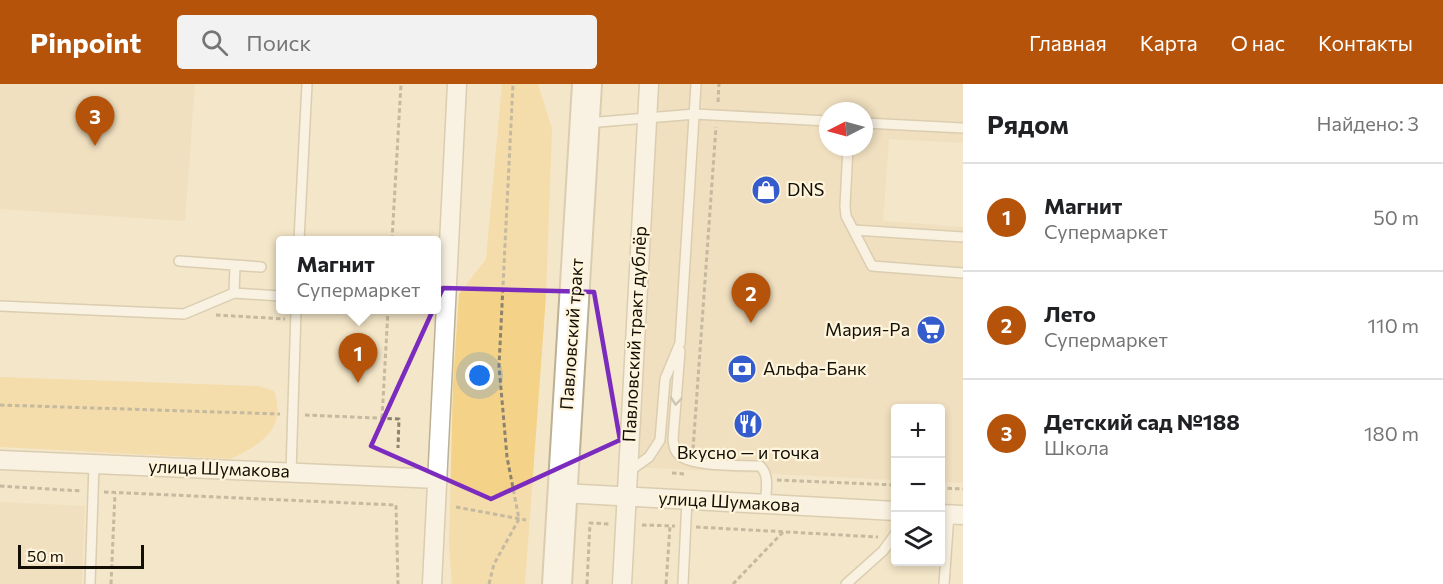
<!DOCTYPE html>
<html lang="ru">
<meta charset="utf-8">
<style>
:root{--surface:#fff;--page:#f2f2f2;--text:#202124;--muted:#757577;--line:#e0e0e0;--accent:#b45309}
body{margin:0;font-family:Commissioner,sans-serif;background:var(--page);color:var(--text)}
.controls{position:absolute;right:18px;bottom:18px;display:grid;overflow:hidden;border-radius:6px;box-shadow:0 3px 9px #0003}
.controls button{width:54px;height:54px;display:grid;place-items:center;padding:0;border:0;border-bottom:2px solid var(--line);background:var(--surface);color:var(--text);font:30px sans-serif}
.compass{position:absolute;left:819px;top:18px;width:54px;height:54px;border-radius:50%;background:var(--surface);box-shadow:0 3px 9px #0003;rotate:264deg}
.scale{position:absolute;left:18px;bottom:15px;width:126px;box-sizing:border-box;padding-left:6px;border:3px solid #130f05;border-top:0;font-size:16px;line-height:21px;white-space:nowrap;color:#130f05;-webkit-text-stroke:4px #fff4dc;paint-order:stroke}
.you{position:absolute;left:480px;top:292px;width:21px;height:21px;margin:-15px;border:4px solid #fff;border-radius:50%;background:#1a73e8;box-shadow:0 0 0 9px #1a73e833}
.badge{display:grid;place-items:center;width:39px;height:39px;border-radius:50%;background:var(--accent);color:#fff;font-size:20px;font-weight:700}
.pin{position:absolute;translate:-50% -50px;filter:drop-shadow(0 2px 3px #0008)}
.pin::after{content:'';position:absolute;top:32px;width:21px;height:18px;background:inherit;clip-path:polygon(0 0,100% 0,50% 100%)}
.popup{position:absolute;left:276px;top:152px;width:165px;height:78px;box-sizing:border-box;display:grid;place-content:center;border-radius:6px;background:var(--surface);filter:drop-shadow(0 2px 4px #0005);font-size:20px;white-space:nowrap;color:var(--muted)}
.popup b{font-size:22px;color:var(--text)}
.popup::after{content:'';position:absolute;left:50%;top:100%;margin-left:-12px;border:12px solid transparent;border-top-color:var(--surface)}
.list{margin:0;padding:0;list-style:none}
h2{display:flex;justify-content:space-between;align-items:center;height:78px;margin:0;padding:0 24px;font-size:26px}
h2 small{font-size:20px;font-weight:400;color:var(--muted)}
.list li{display:grid;grid-template-columns:39px 1fr auto;gap:18px;align-items:center;box-sizing:border-box;height:108px;padding:0 24px;border-top:2px solid var(--line)}
.list b{display:block;font-size:22px;white-space:nowrap}
.list p{margin:0;font-size:20px;white-space:nowrap;color:var(--muted)}
.list em{font-size:20px;font-style:normal;color:var(--muted)}
.icon{flex:none;width:33px;height:33px;fill:none;stroke:currentColor;stroke-width:2;stroke-linecap:round;stroke-linejoin:round}
.map{position:relative;flex:none;width:963px;height:500px;overflow:hidden}
header{display:flex;align-items:center;gap:36px;box-sizing:border-box;height:84px;padding:0 30px;background:var(--accent);color:#fff}
header strong{font-size:28px}
nav{display:flex;gap:33px;margin-inline-start:auto;font-size:21px}
.search{width:420px;height:54px;background:var(--page);display:flex;align-items:center;gap:15px;box-sizing:border-box;padding:0 21px;border-radius:6px;color:var(--muted);font-size:22px}
main{display:flex}
aside{flex:1;background:var(--surface)}
.map>svg:first-child{display:block}
.built{fill:#ebd9b5;fill-rule:evenodd}
.green{fill:#f4d287}
.lines{fill:none;stroke-linecap:round;stroke-linejoin:round}
.lane-casing{stroke:#bdb093;stroke-width:12}
.street-casing{stroke:#bdb093;stroke-width:21}
.primary-casing{stroke:#bdb093;stroke-width:32}
.path{stroke:#8c836e;stroke-width:3;stroke-dasharray:4.5 3;stroke-linecap:butt}
.lane{stroke:#fff;stroke-width:9}
.street{stroke:#fff;stroke-width:18}
.primary{stroke:#fff;stroke-width:28}
.oneway{stroke:#a19f9b}
.marked{fill:none;stroke:#7b2cbf;stroke-width:4.5;stroke-linejoin:round}
.labels{text-anchor:middle;stroke-width:4.5;stroke-linejoin:round;paint-order:stroke}
.poi-label{font-size:18px;fill:#130f05;stroke:#fff4dc;text-anchor:start}
.street-label{font-size:18px;fill:#130f05;stroke:#fff4dc}
</style>
<header>
<strong>Pinpoint</strong>
<div class="search"><svg class="icon" aria-label="search" viewBox="0 0 24 24"><circle cx="10" cy="10" r="6"/><path d="M15 15l6 6"/></svg>Поиск</div>
<nav><a>Главная</a><a>Карта</a><a>О нас</a><a>Контакты</a></nav>
</header>
<main>
<div class="map">
<svg width="963" height="500" viewBox="0 0 963 500">
<rect width="100%" height="100%" fill="#f4e6c8"/>
<path class="built" d="M0,0H195L185,137L0,125Z
M652,0H963V59L889,55L883,137L963,143V399L941,398L940,324H896L895,396L630,383ZM828,27H864V63H828Z
M0,418L85,422L82,500H0Z"/>
<path class="green" d="M502,0H538L552,45L546,212L525,500H452L449,461L453,300L459,210L486,175Z
M0,293L259,302L274,307C287,345 261,361 230,375L0,363Z"/>
<g class="lines">
<g class="lane-casing">
<path id="lane" d="M587,39L695,30L828,37
M864,39L963,44
M848,63L845,122L846,132L872,182L963,189
M854,146L963,153
M299,156L307,0
M179,177L261,183
M234,209L235,181
M0,222L184,230L234,209L280,212
M680,267L673,355C674,362 674,367 680,372C696,383 739,381 760,382C770,391 766,407 765,420
M291,388L296,226
M628,388L649,373L660,356L665,295L680,259L696,0
M90,500L94,381
M683,500L687,415
M846,500L883,467L896,449
M944,500L949,430"/>
</g>
<g class="street-casing">
<path id="street" d="M0,376L438,395
M562,409L896,427
M940,430L963,431
M432,500L457,0
M622,500L649,0"/>
</g>
<g class="primary-casing">
<path id="primary" d="M557,500L587,0"/>
</g>
<path class="path" d="M718,18L719,0
M392,156L401,0
M216,231L285,235
M0,321L280,330
M305,331L399,335L398,364
M382,334L388,226
M693,365L716,43
M672,389L685,390
M777,396L896,401
M0,402L82,407
M940,404L963,405
M104,408L396,421L398,500
M456,423L526,436
M642,441L675,442
M696,443L878,453
M111,500L115,409
M489,500L494,480L519,435L507,373L499,282L513,0
M587,500L590,439L609,440
M666,500L670,442
M733,500L784,447"/>
<use href="#lane" class="lane"/>
<use href="#street" class="street"/>
<use href="#primary" class="primary"/>
</g>
<defs><path id="oneway-chevron" d="M-2-3.5L2.5 0L-2 3.5" fill="none" stroke-width="1.6" stroke-linecap="round" stroke-linejoin="round" transform="scale(1.5)"/></defs>
<use class="oneway" href="#oneway-chevron" transform="translate(676 317) rotate(95)"/>
<path d="M0 0H963V500H0ZM443,204L594,208L620,356L491,415L371,362Z" fill="#f4e6c8" fill-opacity=".55" fill-rule="evenodd"/>
<path class="marked" d="M443,204L594,208L620,356L491,415L371,362Z"/>
<defs>
<g id="shop-disc" transform="scale(1.5)"><circle r="9.5" fill="#355ccc" stroke="#fff4dc"/><path d="M-5-2.5h2.3a2.7 3.5 0 0 1 5.4 0H5L5.5 6h-11ZM-1.5-2.5h3a1.5 2.3 0 0 0-3 0Z" fill="#fff"/></g>
<g id="supermarket-disc" transform="scale(1.5)"><circle r="9.5" fill="#355ccc" stroke="#fff4dc"/><path d="M-6-5.5h2.5l.6 2H6L4.5 2H-2.5L-4.4-4H-6ZM-1.5 3.2a1.3 1.3 0 1 0 .1 0ZM3 3.2a1.3 1.3 0 1 0 .1 0Z" fill="#fff"/></g>
<g id="bank-disc" transform="scale(1.5)"><circle r="9.5" fill="#355ccc" stroke="#fff4dc"/><path d="M-6-4H6V4H-6ZM0-2.3a2.3 2.3 0 1 0 0 4.6a2.3 2.3 0 1 0 0-4.6Z" fill="#fff"/></g>
<g id="restaurant-disc" transform="scale(1.5)"><circle r="9.5" fill="#355ccc" stroke="#fff4dc"/><path d="M-5-6h1v4h1v-4h1v4h1v-4h1v5L-1.5 .5V6h-2V.5L-5-1ZM5-6V6H3V1.5H1.5Q1.5-4 5-6Z" fill="#fff"/></g>
</defs>
<g fill-rule="evenodd">
<use href="#shop-disc" x="766" y="106"/>
<use href="#supermarket-disc" x="931" y="246"/>
<use href="#bank-disc" x="742" y="285"/>
<use href="#restaurant-disc" x="748" y="340"/>
</g>
<g class="labels">
<g class="poi-label">
<text x="787" y="112">DNS</text>
<text x="910" y="252" text-anchor="end">Мария-Ра</text>
<text x="763" y="291">Альфа-Банк</text>
<text x="748" y="375" text-anchor="middle">Вкусно — и точка</text>
</g>
<g class="street-label">
<text transform="translate(572 250) rotate(-86)" y="6">Павловский тракт</text>
<text transform="translate(635 250) rotate(-87)" y="6">Павловский тракт дублёр</text>
<text transform="translate(219 385) rotate(2)" y="6">улица Шумакова</text>
<text transform="translate(729 418) rotate(3)" y="6">улица Шумакова</text>
</g>
</g>
</svg>
<div class="controls">
<button>+</button>
<button>−</button>
<button><svg class="icon" aria-label="layers" viewBox="0 0 24 24"><path d="M12 4l9 5-9 5-9-5zM3 14l9 5 9-5"/></svg></button>
</div>
<svg class="compass" viewBox="-18 -18 36 36"><path d="M0-13l5 13h-10z" fill="#e53935"/><path d="M0 13l5-13h-10z" fill="#757577"/></svg>
<div class="scale">50 m</div>
<div class="you"></div>
<div class="pin badge" style="left:358px;top:299px">1</div>
<div class="popup"><b>Магнит</b>Супермаркет</div>
<div class="pin badge" style="left:751px;top:239px">2</div>
<div class="pin badge" style="left:95px;top:62px">3</div>
</div>
<aside>
<h2>Рядом<small>Найдено: 3</small></h2>
<ul class="list">
<li><span class="badge">1</span><div><b>Магнит</b><p>Супермаркет</p></div><em>50 m</em></li>
<li><span class="badge">2</span><div><b>Лето</b><p>Супермаркет</p></div><em>110 m</em></li>
<li><span class="badge">3</span><div><b>Детский сад №188</b><p>Школа</p></div><em>180 m</em></li>
</ul>
</aside>
</main>
